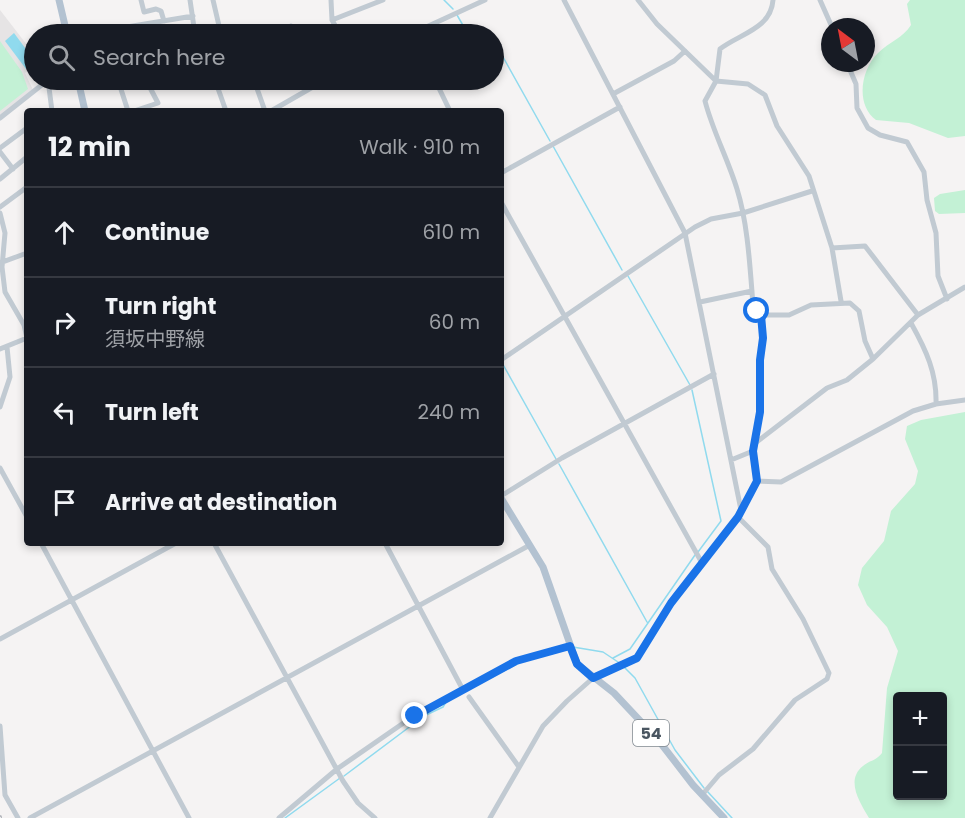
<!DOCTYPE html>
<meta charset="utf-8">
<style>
:root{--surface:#171b24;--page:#20242c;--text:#f1f3f6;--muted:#9ea1a6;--line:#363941}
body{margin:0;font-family:Poppins,"Noto Sans JP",sans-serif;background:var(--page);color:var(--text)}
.controls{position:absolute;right:18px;bottom:18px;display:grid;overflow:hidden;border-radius:6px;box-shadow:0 3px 9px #0003}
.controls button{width:54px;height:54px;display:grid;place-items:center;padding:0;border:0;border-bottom:2px solid var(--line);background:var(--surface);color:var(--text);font:30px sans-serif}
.compass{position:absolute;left:821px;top:18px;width:54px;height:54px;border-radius:50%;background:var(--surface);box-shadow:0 3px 9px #0003;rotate:328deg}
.stop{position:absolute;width:18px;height:18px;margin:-14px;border:4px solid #1a73e8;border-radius:50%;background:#fff}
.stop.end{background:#1a73e8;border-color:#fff;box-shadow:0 2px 6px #0008}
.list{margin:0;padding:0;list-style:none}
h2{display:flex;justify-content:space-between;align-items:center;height:78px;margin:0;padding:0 24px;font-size:26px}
h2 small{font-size:20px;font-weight:400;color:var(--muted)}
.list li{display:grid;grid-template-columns:39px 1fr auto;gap:18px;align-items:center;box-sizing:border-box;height:90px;padding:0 24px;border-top:2px solid var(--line)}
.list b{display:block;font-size:22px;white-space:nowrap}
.list p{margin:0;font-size:20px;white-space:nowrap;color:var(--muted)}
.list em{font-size:20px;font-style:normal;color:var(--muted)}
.icon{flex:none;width:33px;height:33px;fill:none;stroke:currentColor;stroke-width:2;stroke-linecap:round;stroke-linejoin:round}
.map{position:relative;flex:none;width:965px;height:818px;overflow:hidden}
.search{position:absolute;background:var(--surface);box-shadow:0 3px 9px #0003;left:24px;top:24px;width:480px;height:66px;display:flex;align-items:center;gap:15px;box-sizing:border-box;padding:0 21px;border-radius:33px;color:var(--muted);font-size:22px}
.panel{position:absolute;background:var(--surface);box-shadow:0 3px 9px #0003;left:24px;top:108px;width:480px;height:438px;border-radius:6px}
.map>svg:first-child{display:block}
.education{fill:#e6e4e5}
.green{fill:#c3f1d5;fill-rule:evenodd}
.water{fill:#90daee}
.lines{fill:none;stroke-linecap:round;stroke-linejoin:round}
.stream{stroke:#90daee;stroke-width:1.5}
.minor{stroke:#c1cad2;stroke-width:5}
.major{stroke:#b3c2d1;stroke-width:7}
.rail-casing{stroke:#b5b8bd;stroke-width:4}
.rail{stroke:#fff;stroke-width:1.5;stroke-dasharray:4.5;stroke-linecap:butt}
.route{stroke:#1a73e8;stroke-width:8}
.labels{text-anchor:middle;stroke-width:5;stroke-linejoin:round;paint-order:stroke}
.shield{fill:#fff;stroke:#808990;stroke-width:1.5}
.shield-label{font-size:16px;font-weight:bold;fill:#4a5661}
</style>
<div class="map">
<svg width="965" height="818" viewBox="0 0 965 818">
<rect width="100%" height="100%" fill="#f5f3f3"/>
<path class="education" d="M0,10L34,54V66L25,73L34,92L0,118Z"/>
<path class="green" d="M910,0H965V136L948,138L909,123L876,120C855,105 861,69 878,53C889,42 903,38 911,25L907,4Z
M0,41L22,72L28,89L0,111Z
M965,190V213L939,214L935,211L934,198L940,194Z
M965,412V818H869C860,803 845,780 863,766C870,760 876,761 882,753L887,688L898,651L887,627L867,605L858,585L862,568L884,541L891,511L915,484L918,471L905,439L907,426L921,420ZM898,696H942V796H898Z"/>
<path class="water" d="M14,33L34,60L26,69L5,41Z"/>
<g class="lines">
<path class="stream" d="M444,0L453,9
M457,15L468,34
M494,49L503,57L550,141
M553,146L622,270
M628,276L690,385
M501,361L556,459
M692,390L721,521L698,552
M559,464L647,622
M573,647L603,652L621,664
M613,658L630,649L695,555
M624,667L635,678L675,750L704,788
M471,688L519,663
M344,776L424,716L443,707L446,702
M707,791L732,818
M285,818L340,778"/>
<path class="minor" d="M141,0L144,12L156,9L161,11L164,21
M190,0L195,34
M213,0L220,30L233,34
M331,0L332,20L340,34
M638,0L657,24L716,81L748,84L765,95L777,126L809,176L832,248L841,301
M820,0L832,27
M332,20L383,0
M291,26L293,34
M85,34L193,16
M411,34L485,0
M847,63L856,84L857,108L868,128L880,135L907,142L924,172L927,200L936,233L938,276L947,299
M118,80L128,111
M179,80L182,87L196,80
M215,80L226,111
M254,80L265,111
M435,80L450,111
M613,94L674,61L685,51
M134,111L158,103L146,80
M271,111L325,80
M0,118L48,80L52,111
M0,148L27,128
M0,152L13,169
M501,173L620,107
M0,179L27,157
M501,202L702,563
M0,207L27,187
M0,213L5,233L2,267L5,292L24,325L27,338
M832,248L865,246L918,315
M0,263L27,253
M700,302L752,291
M761,315H789L811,305L850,303L859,311L865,341L873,359
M911,323C926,350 937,373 936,404
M0,349L27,338
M501,360L695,227L711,219L743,213L812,191
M0,407L10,377L7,347
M754,444L827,388L847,380L873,359L918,315L965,287
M731,460L753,451
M0,468L27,517
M757,481L781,482L913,411L936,404L965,400
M501,496L562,458L714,374
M741,510L757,481L753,451L760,412V360L763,338L761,315L753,305C750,268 748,224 737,189C728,159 713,132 705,101L716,81L720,49C739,34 771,29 773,0
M41,543L189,818
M214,543L343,781L358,803L375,818
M385,543L462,688
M0,639L176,543
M469,697L519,767
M0,726L5,795L18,818
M702,795L719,775L753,749L795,700L827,679L829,673L803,619L772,569L768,547L738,517
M30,818L530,545
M279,818L337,769L415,715L516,661L570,646
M490,818L543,726L567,701L593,678L637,658L671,603L738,517L741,510L685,233L564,0"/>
<path class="major" d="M59,0L67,34
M78,80L85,111
M501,498L543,567L577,664L614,693L659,741L693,785L724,818"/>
<g class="rail-casing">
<path id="rail" d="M0,817V818"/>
</g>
<use href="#rail" class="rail"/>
</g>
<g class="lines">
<path class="route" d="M415,716L516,661L570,646L577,664L593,678L637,658L671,603L738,517L757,481L753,451L760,412V360L763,338L761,315L757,311"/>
</g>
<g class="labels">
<rect class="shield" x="633" y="720" width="36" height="26" rx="4.5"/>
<g class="shield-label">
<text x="651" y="739">54</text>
</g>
</g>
</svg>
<div class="controls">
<button>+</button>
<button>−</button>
</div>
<svg class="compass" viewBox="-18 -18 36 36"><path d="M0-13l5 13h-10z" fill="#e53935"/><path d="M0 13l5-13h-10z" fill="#9ea1a6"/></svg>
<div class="stop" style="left:757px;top:311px"></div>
<div class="stop end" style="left:415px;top:716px"></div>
<div class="search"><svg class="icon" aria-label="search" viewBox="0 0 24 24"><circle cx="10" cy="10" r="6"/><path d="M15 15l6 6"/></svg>Search here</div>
<section class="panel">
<h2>12 min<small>Walk · 910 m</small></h2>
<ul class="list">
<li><svg class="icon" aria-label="ahead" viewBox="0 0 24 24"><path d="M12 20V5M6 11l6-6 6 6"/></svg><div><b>Continue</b></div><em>610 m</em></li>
<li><svg class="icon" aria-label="right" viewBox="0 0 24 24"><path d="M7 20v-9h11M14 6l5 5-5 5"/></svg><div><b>Turn right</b><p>須坂中野線</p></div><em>60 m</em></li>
<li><svg class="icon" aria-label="left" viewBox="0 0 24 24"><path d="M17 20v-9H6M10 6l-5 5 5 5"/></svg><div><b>Turn left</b></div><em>240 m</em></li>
<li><svg class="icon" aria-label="arrive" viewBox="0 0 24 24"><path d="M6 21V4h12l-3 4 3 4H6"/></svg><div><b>Arrive at destination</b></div></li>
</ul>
</section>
</div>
